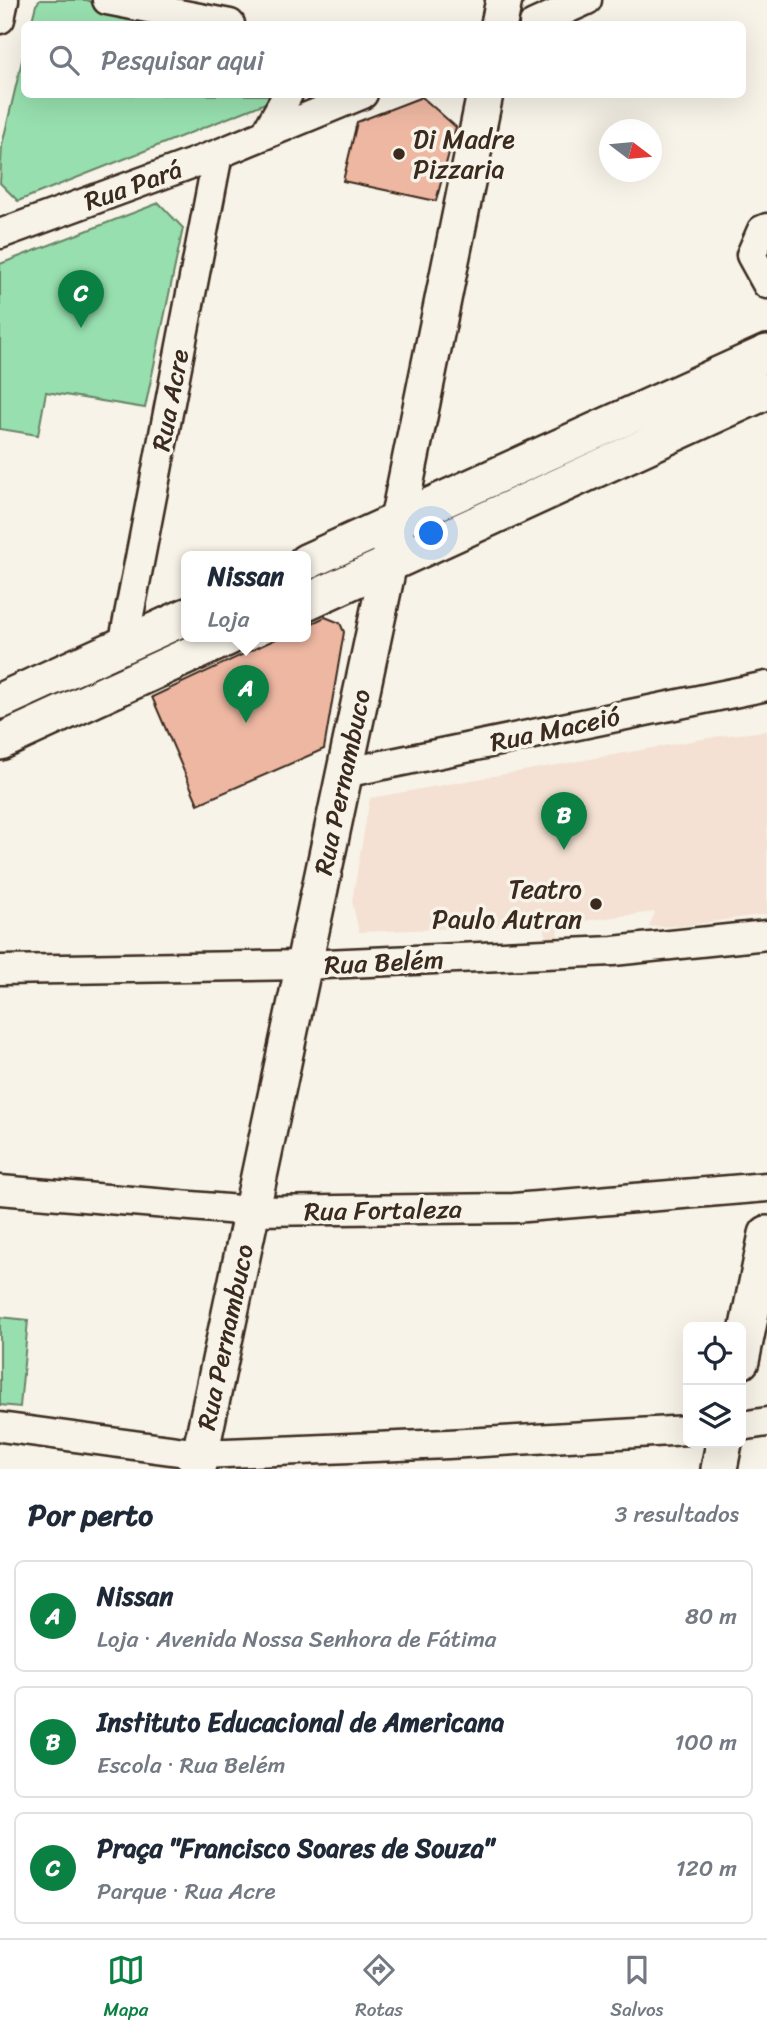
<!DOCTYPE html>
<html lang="pt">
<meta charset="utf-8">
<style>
:root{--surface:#fff;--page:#f2f2f3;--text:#1f2937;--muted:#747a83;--line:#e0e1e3;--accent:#0b8043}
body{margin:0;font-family:Sriracha,sans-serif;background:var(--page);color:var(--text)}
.controls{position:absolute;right:21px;bottom:21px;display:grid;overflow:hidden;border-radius:10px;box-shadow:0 7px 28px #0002}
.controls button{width:63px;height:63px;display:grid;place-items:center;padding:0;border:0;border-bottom:2px solid var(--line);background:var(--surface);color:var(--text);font:35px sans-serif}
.compass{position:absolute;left:599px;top:119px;width:63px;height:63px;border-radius:50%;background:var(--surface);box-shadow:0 7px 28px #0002;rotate:106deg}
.you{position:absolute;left:432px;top:534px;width:24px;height:24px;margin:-18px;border:5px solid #fff;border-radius:50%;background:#1a73e8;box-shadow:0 0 0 10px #1a73e833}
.badge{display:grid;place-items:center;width:46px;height:46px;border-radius:50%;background:var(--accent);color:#fff;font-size:23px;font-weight:700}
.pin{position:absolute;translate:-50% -58px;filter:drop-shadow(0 2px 4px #0008)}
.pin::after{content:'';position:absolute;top:37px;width:24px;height:21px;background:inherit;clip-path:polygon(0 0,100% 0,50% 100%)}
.popup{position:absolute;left:181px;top:551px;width:130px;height:91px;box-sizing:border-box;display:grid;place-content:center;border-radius:10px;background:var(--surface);filter:drop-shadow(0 2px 5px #0005);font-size:23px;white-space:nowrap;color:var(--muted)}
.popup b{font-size:26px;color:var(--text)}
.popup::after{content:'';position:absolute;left:50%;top:100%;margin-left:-14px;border:14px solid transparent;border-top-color:var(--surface)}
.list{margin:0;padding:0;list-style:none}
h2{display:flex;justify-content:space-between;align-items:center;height:91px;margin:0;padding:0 28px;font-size:30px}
h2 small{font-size:23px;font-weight:400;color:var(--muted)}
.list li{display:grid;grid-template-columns:46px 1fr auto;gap:21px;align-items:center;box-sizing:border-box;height:112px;margin:0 14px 14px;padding:0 14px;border:2px solid var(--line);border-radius:10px}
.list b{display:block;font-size:26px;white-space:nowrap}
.list p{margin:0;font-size:23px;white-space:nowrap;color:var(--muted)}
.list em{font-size:23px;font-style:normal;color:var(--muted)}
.icon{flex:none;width:38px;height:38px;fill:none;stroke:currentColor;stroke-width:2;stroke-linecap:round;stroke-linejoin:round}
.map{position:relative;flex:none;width:767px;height:1469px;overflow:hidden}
.search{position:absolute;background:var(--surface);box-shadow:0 7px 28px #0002;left:21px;right:21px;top:21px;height:77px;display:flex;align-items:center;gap:18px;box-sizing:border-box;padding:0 24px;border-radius:10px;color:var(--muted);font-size:26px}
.sheet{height:469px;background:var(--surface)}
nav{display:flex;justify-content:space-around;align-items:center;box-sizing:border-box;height:98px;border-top:2px solid var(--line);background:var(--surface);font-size:19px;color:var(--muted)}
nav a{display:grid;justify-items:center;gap:4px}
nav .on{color:var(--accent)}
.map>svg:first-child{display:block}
.built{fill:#f4e1d3}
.green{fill:#97dfae;stroke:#698466;stroke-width:2}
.building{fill:#edb7a2;stroke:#3b2a1e;stroke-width:2}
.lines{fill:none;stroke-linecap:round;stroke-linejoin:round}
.minor-casing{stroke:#3b2a1e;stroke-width:33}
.major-casing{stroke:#3b2a1e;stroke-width:40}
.minor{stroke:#f7f3e8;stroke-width:28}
.major{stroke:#f7f3e8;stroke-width:35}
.poi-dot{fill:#3b2a1e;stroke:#f7f3e8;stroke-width:2.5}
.labels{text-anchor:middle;stroke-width:7;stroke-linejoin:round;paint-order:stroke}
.poi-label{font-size:26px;fill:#3b2a1e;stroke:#f7f3e8;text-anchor:start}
.street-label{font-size:26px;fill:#3b2a1e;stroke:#f7f3e8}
</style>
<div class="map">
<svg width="767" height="1469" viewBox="0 0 767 1469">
<rect width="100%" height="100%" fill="#f7f3e8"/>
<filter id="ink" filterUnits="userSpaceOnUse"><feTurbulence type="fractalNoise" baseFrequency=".0143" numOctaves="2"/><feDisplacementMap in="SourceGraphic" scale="14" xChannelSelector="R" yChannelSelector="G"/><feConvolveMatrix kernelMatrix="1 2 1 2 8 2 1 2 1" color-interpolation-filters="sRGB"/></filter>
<g filter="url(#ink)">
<path class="built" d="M767,731V914L682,926L649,927L655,912L557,924L558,938L548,940L543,925L359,932L352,901L370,798L720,736Z"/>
<path class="green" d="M40,0H86L173,24H31L36,5Z
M24,52V94L274,95L268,102L18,201L0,183L2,145Z
M159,203L183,228L145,408L46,392L38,435L0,429V264Z
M0,1317L28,1320L20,1407L0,1405Z"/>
<path class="building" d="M422,97L456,127L436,201L343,181L357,122Z
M325,617L340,623L344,632L324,749L198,804L152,697L280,637H306V626Z"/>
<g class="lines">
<g class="minor-casing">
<path id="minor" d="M107,0L230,24
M0,19L4,0
M534,24L587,0
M266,133L288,94
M767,228L762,230L751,255L767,284
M0,234L218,154L363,94
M123,646L218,154
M344,773L767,686
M0,970L303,965L613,951L767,935
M0,1190L251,1211L514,1208L767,1187
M741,1426L767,1422
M0,1427L200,1454L448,1444L688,1430"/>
</g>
<g class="major-casing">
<path id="major" d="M499,24L504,0
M306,562L767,353
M306,602L767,391
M0,701L187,616
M0,742L229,637
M741,1361L767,1234
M197,1469L398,520L485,94
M719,1469L724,1443"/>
</g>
<use href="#minor" class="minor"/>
<use href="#major" class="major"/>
</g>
</g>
<g class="poi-dot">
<circle cx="399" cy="154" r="7"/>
<circle cx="596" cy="904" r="7"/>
</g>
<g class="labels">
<g class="poi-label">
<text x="413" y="148">Di Madre<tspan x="413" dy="30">Pizzaria</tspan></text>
<text x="582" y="898" text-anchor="end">Teatro<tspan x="582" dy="30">Paulo Autran</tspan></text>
</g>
<g class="street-label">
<text transform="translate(133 185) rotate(-20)" y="9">Rua Pará</text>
<text transform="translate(170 400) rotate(-79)" y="9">Rua Acre</text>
<text transform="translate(555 729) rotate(-12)" y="9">Rua Maceió</text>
<text transform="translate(342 782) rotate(-78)" y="9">Rua Pernambuco</text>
<text transform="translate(384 962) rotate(-3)" y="9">Rua Belém</text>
<text transform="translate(383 1210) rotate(-1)" y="9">Rua Fortaleza</text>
<text transform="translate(225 1337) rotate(-78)" y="9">Rua Pernambuco</text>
</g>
</g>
</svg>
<div class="controls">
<button><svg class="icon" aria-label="locate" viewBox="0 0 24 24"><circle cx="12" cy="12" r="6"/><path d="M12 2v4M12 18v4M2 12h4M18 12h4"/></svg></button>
<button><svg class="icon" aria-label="layers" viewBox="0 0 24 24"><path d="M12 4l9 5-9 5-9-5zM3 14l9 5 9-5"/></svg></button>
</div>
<svg class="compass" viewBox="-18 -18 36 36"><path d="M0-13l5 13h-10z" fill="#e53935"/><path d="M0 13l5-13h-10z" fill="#747a83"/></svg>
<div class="you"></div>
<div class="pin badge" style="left:246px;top:723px">A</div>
<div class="popup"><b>Nissan</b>Loja</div>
<div class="pin badge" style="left:564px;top:850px">B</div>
<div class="pin badge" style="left:81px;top:328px">C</div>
<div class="search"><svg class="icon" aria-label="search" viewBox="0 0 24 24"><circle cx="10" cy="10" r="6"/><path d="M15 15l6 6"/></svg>Pesquisar aqui</div>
</div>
<section class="sheet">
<h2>Por perto<small>3 resultados</small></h2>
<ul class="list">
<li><span class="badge">A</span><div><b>Nissan</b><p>Loja · Avenida Nossa Senhora de Fátima</p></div><em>80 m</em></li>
<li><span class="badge">B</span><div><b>Instituto Educacional de Americana</b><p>Escola · Rua Belém</p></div><em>100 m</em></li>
<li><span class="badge">C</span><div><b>Praça &quot;Francisco Soares de Souza&quot;</b><p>Parque · Rua Acre</p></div><em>120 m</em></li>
</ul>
</section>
<nav>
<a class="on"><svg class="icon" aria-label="map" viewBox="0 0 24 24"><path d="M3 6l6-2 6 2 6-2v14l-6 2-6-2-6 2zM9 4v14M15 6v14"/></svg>Mapa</a>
<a><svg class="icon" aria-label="directions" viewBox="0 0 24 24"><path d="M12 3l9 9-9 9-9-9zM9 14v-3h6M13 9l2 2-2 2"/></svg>Rotas</a>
<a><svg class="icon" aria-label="saved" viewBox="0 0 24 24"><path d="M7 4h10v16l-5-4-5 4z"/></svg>Salvos</a>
</nav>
